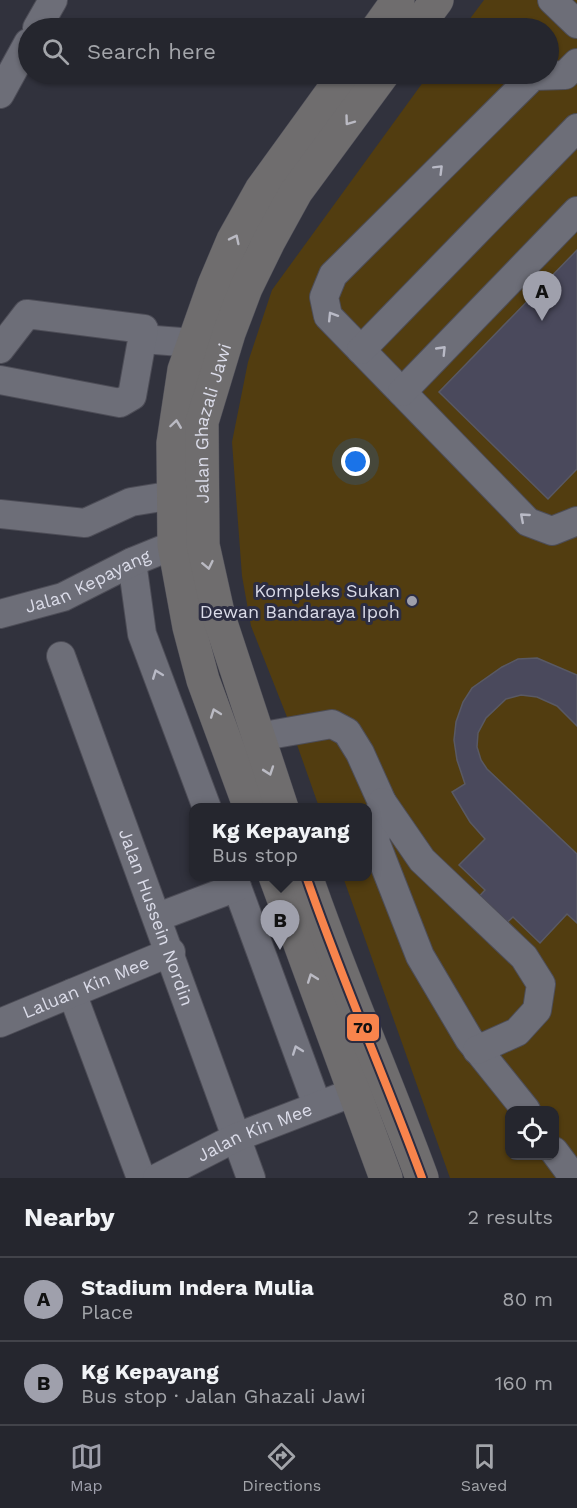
<!DOCTYPE html>
<meta charset="utf-8">
<style>
:root{--surface:#25262e;--page:#2d2e36;--text:#f1f3f6;--muted:#a3a5aa;--line:#42434a;--accent:#9fa0ac}
body{margin:0;font-family:"Work Sans",sans-serif;background:var(--page);color:var(--text)}
.controls{position:absolute;right:18px;bottom:18px;display:grid;overflow:hidden;border-radius:12px;box-shadow:0 2px 4px #0004}
.controls button{width:54px;height:54px;display:grid;place-items:center;padding:0;border:0;border-bottom:2px solid var(--line);background:var(--surface);color:var(--text);font:30px sans-serif}
.you{position:absolute;left:356px;top:462px;width:21px;height:21px;margin:-15px;border:4px solid #fff;border-radius:50%;background:#1a73e8;box-shadow:0 0 0 9px #1a73e833}
.badge{display:grid;place-items:center;width:39px;height:39px;border-radius:50%;background:var(--accent);color:#111;font-size:20px;font-weight:700}
.pin{position:absolute;translate:-50% -50px;filter:drop-shadow(0 2px 3px #0008)}
.pin::after{content:'';position:absolute;top:32px;width:21px;height:18px;background:inherit;clip-path:polygon(0 0,100% 0,50% 100%)}
.popup{position:absolute;left:189px;top:803px;width:183px;height:78px;box-sizing:border-box;display:grid;place-content:center;border-radius:12px;background:var(--surface);filter:drop-shadow(0 2px 4px #0005);font-size:20px;white-space:nowrap;color:var(--muted)}
.popup b{font-size:22px;color:var(--text)}
.popup::after{content:'';position:absolute;left:50%;top:100%;margin-left:-12px;border:12px solid transparent;border-top-color:var(--surface)}
.list{margin:0;padding:0;list-style:none}
h2{display:flex;justify-content:space-between;align-items:center;height:78px;margin:0;padding:0 24px;font-size:26px}
h2 small{font-size:20px;font-weight:400;color:var(--muted)}
.list li{display:grid;grid-template-columns:39px 1fr auto;gap:18px;align-items:center;box-sizing:border-box;height:84px;padding:0 24px;border-top:2px solid var(--line)}
.list b{display:block;font-size:22px;white-space:nowrap}
.list p{margin:0;font-size:20px;white-space:nowrap;color:var(--muted)}
.list em{font-size:20px;font-style:normal;color:var(--muted)}
.icon{flex:none;width:33px;height:33px;fill:none;stroke:currentColor;stroke-width:2;stroke-linecap:round;stroke-linejoin:round}
.map{position:relative;flex:none;width:577px;height:1178px;overflow:hidden}
.search{position:absolute;background:var(--surface);box-shadow:0 2px 4px #0004;left:18px;right:18px;top:18px;height:66px;display:flex;align-items:center;gap:15px;box-sizing:border-box;padding:0 21px;border-radius:33px;color:var(--muted);font-size:22px}
.sheet{height:246px;background:var(--surface)}
nav{display:flex;justify-content:space-around;align-items:center;box-sizing:border-box;height:84px;border-top:2px solid var(--line);background:var(--surface);font-size:16px;color:var(--muted)}
nav a{display:grid;justify-items:center;gap:3px}
nav .on{color:var(--accent)}
.map>svg:first-child{display:block}
.green{fill:#523d10;fill-rule:evenodd}
.building{fill:#4a495c;stroke:#595964;stroke-width:1.5}
.lines{fill:none;stroke-linecap:round;stroke-linejoin:round}
.minor-casing{stroke:#4d4d57;stroke-width:30}
.major-casing{stroke:#4d4d57;stroke-width:34}
.minor{stroke:#6d6e78;stroke-width:28}
.major{stroke:#6f6d6e;stroke-width:33}
.bus-1-casing{stroke:#2c2d42;stroke-width:12}
.bus-1{stroke:#f8844c;stroke-width:8}
.oneway{stroke:#babac3}
.oneway2{stroke:#b9bac6}
.poi-dot{fill:#9fa0ac;stroke:#2c2d42;stroke-width:2}
.labels{text-anchor:middle;stroke-width:6;stroke-linejoin:round;paint-order:stroke}
.street-label{font-size:18px;fill:#dadbe8;stroke:#2c2d42}
.poi-label{font-size:18px;fill:#dadbe8;stroke:#2c2d42;text-anchor:end}
.line-badge{stroke:#2c2d42;stroke-width:2}
.pale-badge-label{font-size:16px;text-anchor:middle;font-weight:bold;fill:#111}
</style>
<div class="map">
<svg width="577" height="1178" viewBox="0 0 577 1178">
<rect width="100%" height="100%" fill="#31323d"/>
<path class="green" d="M484,0H577V1178H450L343,877L367,876V808L319,807L289,722L251,626L242,576L232,442L248,362L272,290L429,74H548V28H463ZM510,1110H554V1156H510Z"/>
<path class="building" d="M577,250V469L548,499L439,392Z
M537,658L577,675V726L557,706L537,697L521,695L506,699L486,718L478,733L477,747L481,760L487,769L577,854V923L567,914L540,943L513,917L502,927L475,901L485,890L459,865L485,839L470,822L452,792L465,784L457,760L454,740L456,722L463,702L472,688L502,667L518,659Z"/>
<g class="lines">
<g class="minor-casing">
<g id="minor">
<path d="M552,0L577,24"/>
<path d="M37,28L53,0"/>
<path d="M577,63L565,75L533,76L333,275L324,297L328,316L528,522L552,531L577,521"/>
<path d="M0,94L28,43"/>
<path d="M142,339L194,343"/>
<path d="M0,349L27,314L144,329L132,396L120,403L0,380"/>
<path d="M361,350L577,128"/>
<path d="M402,392L577,211"/>
<path d="M0,514L85,523L131,502L174,495"/>
<path d="M132,562L142,634L207,808"/>
<path id="s1" d="M0,614L63,597L132,562L174,545"/>
<path id="s2" d="M61,656L251,1178"/>
<path d="M258,737L332,724L347,732L360,753L382,802L375,841L420,956L469,1039L526,1110"/>
<path d="M382,802L422,860L524,957L541,984L537,1010L517,1032L477,1050"/>
<path d="M233,876L317,1105"/>
<path d="M158,917L237,887"/>
<path d="M72,993L141,1178"/>
<path id="s3" d="M0,1023L171,952"/>
<path d="M554,1151L574,1178"/>
<path id="s4" d="M157,1178L237,1137L354,1092"/>
</g>
</g>
<g class="major-casing">
<g id="major">
<path d="M378,28L398,0"/>
<path d="M416,28L437,0"/>
<path d="M250,808L203,680L189,627L174,545L173,443L184,370L214,285L233,240L261,190L345,74"/>
<path id="s5" d="M282,808L219,617L203,545L202,422L229,333L246,288L269,241L296,192L383,74"/>
<path d="M275,876L386,1178"/>
<path d="M306,876C341,978 385,1077 422,1178"/>
</g>
</g>
<use href="#minor" class="minor"/>
<use href="#major" class="major"/>
<g class="bus-1-casing">
<path id="bus-1" d="M306,876C341,978 385,1077 422,1178"/>
</g>
<use href="#bus-1" class="bus-1"/>
</g>
<defs><path id="oneway-chevron" d="M-2-3.5L2.5 0L-2 3.5" fill="none" stroke-width="1.6" stroke-linecap="round" stroke-linejoin="round" transform="scale(1.5)"/></defs>
<g class="oneway">
<use href="#oneway-chevron" transform="translate(349 121) rotate(126)"/>
<use href="#oneway-chevron" transform="translate(235 239) rotate(-64)"/>
<use href="#oneway-chevron" transform="translate(176 424) rotate(-82)"/>
<use href="#oneway-chevron" transform="translate(208 565) rotate(78)"/>
<use href="#oneway-chevron" transform="translate(215 713) rotate(-110)"/>
<use href="#oneway-chevron" transform="translate(269 771) rotate(71)"/>
<use href="#oneway-chevron" transform="translate(312 978) rotate(-110)"/>
</g>
<g class="oneway2">
<use href="#oneway-chevron" transform="translate(439 169) rotate(-45)"/>
<use href="#oneway-chevron" transform="translate(332 316) rotate(-122)"/>
<use href="#oneway-chevron" transform="translate(442 350) rotate(-46)"/>
<use href="#oneway-chevron" transform="translate(524 517) rotate(-139)"/>
<use href="#oneway-chevron" transform="translate(157 674) rotate(-111)"/>
<use href="#oneway-chevron" transform="translate(297 1050) rotate(-110)"/>
</g>
<circle class="poi-dot" cx="412" cy="601" r="6"/>
<g class="labels">
<g class="street-label">
<text dy="6" stroke="none"><textPath href="#s5" startOffset="398">Jalan Ghazali Jawi</textPath></text>
<text dy="6" stroke="none"><textPath href="#s1" startOffset="94">Jalan Kepayang</textPath></text>
<text dy="6" stroke="none"><textPath href="#s2" startOffset="278">Jalan Hussein Nordin</textPath></text>
<text dy="6" stroke="none"><textPath href="#s3" startOffset="93">Laluan Kin Mee</textPath></text>
<text dy="6" stroke="none"><textPath href="#s4" startOffset="108">Jalan Kin Mee</textPath></text>
</g>
<g class="poi-label">
<text x="400" y="597">Kompleks Sukan<tspan x="400" dy="21">Dewan Bandaraya Ipoh</tspan></text>
</g>
</g>
<rect class="line-badge" x="346" y="1013" width="34" height="29" rx="6" fill="#f8844c"/>
<g class="pale-badge-label">
<text x="363" y="1033">70</text>
</g>
</svg>
<div class="controls">
<button><svg class="icon" aria-label="locate" viewBox="0 0 24 24"><circle cx="12" cy="12" r="6"/><path d="M12 2v4M12 18v4M2 12h4M18 12h4"/></svg></button>
</div>
<div class="you"></div>
<div class="pin badge" style="left:542px;top:321px">A</div>
<div class="pin badge" style="left:280px;top:950px">B</div>
<div class="popup"><b>Kg Kepayang</b>Bus stop</div>
<div class="search"><svg class="icon" aria-label="search" viewBox="0 0 24 24"><circle cx="10" cy="10" r="6"/><path d="M15 15l6 6"/></svg>Search here</div>
</div>
<section class="sheet">
<h2>Nearby<small>2 results</small></h2>
<ul class="list">
<li><span class="badge">A</span><div><b>Stadium Indera Mulia</b><p>Place</p></div><em>80 m</em></li>
<li><span class="badge">B</span><div><b>Kg Kepayang</b><p>Bus stop · Jalan Ghazali Jawi</p></div><em>160 m</em></li>
</ul>
</section>
<nav>
<a class="on"><svg class="icon" aria-label="map" viewBox="0 0 24 24"><path d="M3 6l6-2 6 2 6-2v14l-6 2-6-2-6 2zM9 4v14M15 6v14"/></svg>Map</a>
<a><svg class="icon" aria-label="directions" viewBox="0 0 24 24"><path d="M12 3l9 9-9 9-9-9zM9 14v-3h6M13 9l2 2-2 2"/></svg>Directions</a>
<a><svg class="icon" aria-label="saved" viewBox="0 0 24 24"><path d="M7 4h10v16l-5-4-5 4z"/></svg>Saved</a>
</nav>
